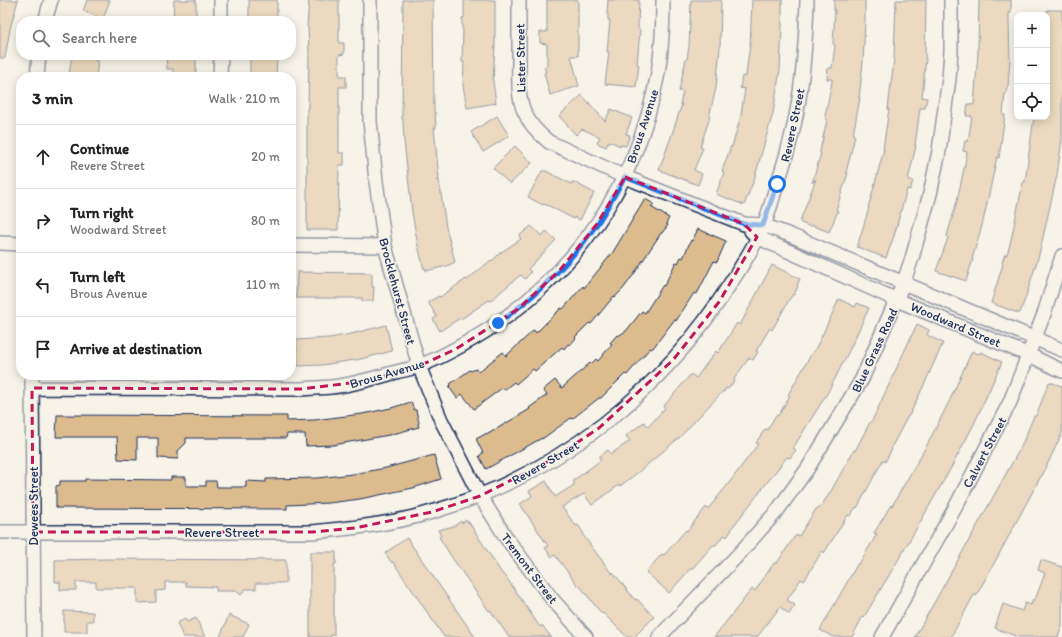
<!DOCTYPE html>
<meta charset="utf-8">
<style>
:root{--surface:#fff;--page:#f6f6f6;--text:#222;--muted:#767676;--line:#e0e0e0}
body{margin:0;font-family:Itim,sans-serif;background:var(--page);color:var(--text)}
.controls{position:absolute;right:12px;top:12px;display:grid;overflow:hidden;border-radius:8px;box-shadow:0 2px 10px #0003}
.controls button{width:36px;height:36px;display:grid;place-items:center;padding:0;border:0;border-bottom:1px solid var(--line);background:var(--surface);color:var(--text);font:20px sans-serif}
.stop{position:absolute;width:12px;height:12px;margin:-9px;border:3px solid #1a73e8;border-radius:50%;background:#fff}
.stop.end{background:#1a73e8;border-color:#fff;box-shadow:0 1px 4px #0008}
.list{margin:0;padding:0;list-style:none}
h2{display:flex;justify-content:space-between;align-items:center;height:52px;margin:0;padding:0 16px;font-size:17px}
h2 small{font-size:13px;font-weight:400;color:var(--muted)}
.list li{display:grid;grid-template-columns:26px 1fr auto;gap:12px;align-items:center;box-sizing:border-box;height:64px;padding:0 16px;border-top:1px solid var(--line)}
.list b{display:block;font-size:15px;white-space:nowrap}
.list p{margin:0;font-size:13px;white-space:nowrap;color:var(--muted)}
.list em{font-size:13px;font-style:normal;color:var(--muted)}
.icon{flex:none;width:22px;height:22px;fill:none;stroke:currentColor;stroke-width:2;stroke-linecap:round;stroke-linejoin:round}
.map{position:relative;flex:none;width:1062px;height:637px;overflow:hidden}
.search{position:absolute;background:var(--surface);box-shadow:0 2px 10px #0003;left:16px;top:16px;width:280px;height:44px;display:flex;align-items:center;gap:10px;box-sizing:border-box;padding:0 14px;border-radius:16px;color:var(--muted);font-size:15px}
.panel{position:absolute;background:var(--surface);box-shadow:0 2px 10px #0003;left:16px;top:72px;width:280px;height:308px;border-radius:16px}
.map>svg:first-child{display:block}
.building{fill:#dcbc8f;stroke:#1b2f5e}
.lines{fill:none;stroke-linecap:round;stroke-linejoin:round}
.street-casing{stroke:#1b2f5e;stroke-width:16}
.street{stroke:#f7f3e8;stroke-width:13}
.route{stroke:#1a73e8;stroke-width:5}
.marked{fill:none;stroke:#c2185b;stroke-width:3;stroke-dasharray:8 5;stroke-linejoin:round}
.labels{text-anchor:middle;stroke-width:3;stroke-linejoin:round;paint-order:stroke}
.street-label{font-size:13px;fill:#1b2f5e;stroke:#f7f3e8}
</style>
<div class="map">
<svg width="1062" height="637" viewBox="0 0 1062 637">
<rect width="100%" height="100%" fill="#f7f3e8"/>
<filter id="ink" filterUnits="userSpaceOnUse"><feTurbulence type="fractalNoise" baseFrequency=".025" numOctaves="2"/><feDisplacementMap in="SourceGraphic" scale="8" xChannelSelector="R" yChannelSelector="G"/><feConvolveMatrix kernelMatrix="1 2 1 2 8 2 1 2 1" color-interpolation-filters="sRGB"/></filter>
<g filter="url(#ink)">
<path class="building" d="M0,0H18L10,29L5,58H0Z
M87,0H110L103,19L83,11Z
M174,0H196V21L173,20Z
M249,0H277V21H249Z
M309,0H339V43H344V54L339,55V73L340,76H346V87H339V153H344V165H339L338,230H307V108H308L309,53L308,27H307Z
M403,0H433L434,112H435L436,128H434L439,179L436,181L439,180L446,227L455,262L447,266L426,271V268L424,269L418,246L412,212L404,141L403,119H402Z
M464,0H495V45L493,81L496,103L467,108L463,85L464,62H462L463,29H462V18H464Z
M547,0H578V56H571L579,86L550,95L544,73L546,72L544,67L547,66V44L540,43V32H547Z
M608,0H639L638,27L640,31L637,64L639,65L636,87L605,84L609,52H607L610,20H608V14H607Z
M691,0H721L720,48L716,88L709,117H710L700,147L703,148L694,170L702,174L698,185L659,170L671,137L682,104H680L683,92L679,91L686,59H687L689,46Z
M752,0H782V26L780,70L773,113L754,180L744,205L716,194L724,172L722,171L731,146L732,147L741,115L745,89L740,88L742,76L746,77L748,58L750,46Z
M834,0H865V22L863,62L859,98H860L853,135L855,136L846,173H848L836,210L838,211L829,232L811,225V227L801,223L800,221L816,179L812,183L821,153H820V151L827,120L825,116L832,82V79H827L828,68H832L835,46L834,44H833L835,10H834Z
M896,0H926L925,58H926L922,97L927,98L925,108H920L915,146H916L908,180L913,181L910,190L907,189L894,236L886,258L857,247L869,208L868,207L871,198L884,149H883L889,109H888L894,59Z
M979,0H1011V13H1009V19L1010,60L1008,87H1007L1006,94H1005L1003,115H1005L999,158L997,157L983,222L972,259H973L966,281L936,271L948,238L947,236L957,201L965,164L967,152L963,151L965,141H968L972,116H966L968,104L974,105L978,52Z
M1047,10H1062V139L1057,175L1039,255L1025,299L1020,313H1018L991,303L1003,264L1002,263L1005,254L1007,255L1011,240L1023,182H1025L1034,117H1047Z
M72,55L94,58V60L98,61L96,77L69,75Z
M250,55H277L276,77H250Z
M166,56H183V58H196V77H173V69H167Z
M582,95L605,121L611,109L632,118L626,134L630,135L626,146L621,145V146L618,145L609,141L606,147L597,143L600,137L582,129L576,135L559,116Z
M497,116L509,136L483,152L471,132Z
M515,146L532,163L510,184L493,168Z
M542,171H546L571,184L572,182H574L594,193L580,220L574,217V219L549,206L543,204V205L528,197Z
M645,199L654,204L651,207L669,218L666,224L668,225L662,233H661L634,274L623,289L615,297L614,296L591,324L589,323L575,337L576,338L570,345L568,344L564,349L562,347L535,371L533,369L516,384L514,382L504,390L502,388L474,409L462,394L457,398L449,387L451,385L450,384L470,370L471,371L476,369L478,372L503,352L506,356L534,330L536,333L561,308L563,309L583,286L584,288L613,252Z
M531,226L542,236L546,231L556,240L528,269L531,272L525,279L521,275L518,277L490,301L489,300L461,319L460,318L440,331L433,319L437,317L428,302L439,296L440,297L466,279L467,280L491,260L492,261L500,253L521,239L519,236Z
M698,229L726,241L717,262L714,261L698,292H697L696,294L694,293L676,321L675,319L653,348L651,349L650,348L627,375L625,374L601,398H599L572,419L571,418L542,439V438L486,469L479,456L483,453L476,439L487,433L488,434L530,409L529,408L547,395L543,390L555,380L562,388L590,363L591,364L596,359L598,361L612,344L610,343L617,335L618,336L626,331L642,311L645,313L663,285L664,286L676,262L678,263L681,257L683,258L691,240L692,241Z
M772,265L800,279L797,285L798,286L794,295L793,294L789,300L772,330L770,328L756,351L758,352L753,360L749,358L734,379L735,380L728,389L726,388L724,392L723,391L680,437L641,470L620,486L619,485L592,505L584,494L562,507L576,526L578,525L584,534L583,535L612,574L613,572L635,600L637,599L654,617L634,637H627L603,613L602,614L579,585L578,586L555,555L552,557L545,548L548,546L520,504L532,496L529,491L546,481L555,497L574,485V480L601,460L599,457L608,450L611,454L630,441L626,436L644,422L648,427L665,408L663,407L691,374L696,378L716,351L718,353L737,323L740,325Z
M297,272L371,273L372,274V287H374L373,301H362V298H296Z
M839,299L855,307L857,303L869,308L848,353L828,392L793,448L796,450L790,458L787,457L731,529L732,530L727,537L724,535L716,545H713L692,569L691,568L669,593L646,572L662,554L664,555L686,530L687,531L706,507L708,509L729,483L758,444L756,443L759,438L765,429L767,430L776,415L778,416L790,396L788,395L813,351H814L820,340Z
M917,324L929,330L927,335L943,343L923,387L909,416H908L891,448L892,449L885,462L883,460L857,508L856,507L850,516L848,515L824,553L822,551L804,581L801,579L787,600L795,605L789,614L780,607L757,637H714L752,589L755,591L774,563H777L795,536H796L797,535L799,536L816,509L818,508L819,509L831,491L854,450L855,451L870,422L872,421Z
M386,325L392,351L361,359L322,365L298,366L296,340L329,338L351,334Z
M972,351L977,354L978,353L980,354L981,352L1002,362L974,424L952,466L903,552L864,617L863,616L852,637H833L820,630L858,563L859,564L877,534L874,533L891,505L892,506L927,445L949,402Z
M1049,382L1062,386V433L1042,476H1041L991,569L976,596L974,595L951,637H915L1021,447L1034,416H1036Z
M411,402L414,410H416L419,423L418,424L419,427L389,435L333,445L306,446L305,434H287L286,438H186V443L178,451V459L158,458V438H137V460L118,459L117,437H56L57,415L287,416V421L314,420L362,414L391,408Z
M434,455L441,479L413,488L360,499L329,503L287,505V509L56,508V486L60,485V481H85V479L171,480V477H186V486H206V481H216L217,487H246V481L266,482V479L317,478L353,474L386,468Z
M466,520L467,522L468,521L503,575L504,574L540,627L542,625L551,637H509L490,610L489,611L451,556L439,537L441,536L438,530L454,526L461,521L462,523Z
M407,538L426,566L475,637H444L393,562L392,563L385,553Z
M310,552H336V564H334V635H331V637H310Z
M106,559L286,560V583H256V589H245L241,595L236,591H216V587L186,586V582H165V590L156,591V602L137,603V588H96V582H76V590H60V582H55V560Z
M1041,560L1062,567V626L1058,637H1018L995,628L1003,604L1022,611L1025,603L1031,605L1033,599L1035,600L1045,573L1038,570Z
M64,611L93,612V621H87V632H64Z
M229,615L249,624L243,637H220Z
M196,618L205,637H183L177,623L185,619L187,622Z"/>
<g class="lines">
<g class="street-casing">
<path id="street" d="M370,0V121L376,181L385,246L419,366L441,420L480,496L507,539L552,599L586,637
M519,0C519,20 519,39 519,59C519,76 517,95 524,111C529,124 539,134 549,142L625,177L744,224L763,225L790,235L1062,350
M45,21L51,0
M221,21V0
M37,77L39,55
M220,77L221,55
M751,231L757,237L897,300L1029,355L1062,371
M0,243L21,244
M291,245L385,246
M32,375L34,637
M32,388L301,389C311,388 321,388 331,387C353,385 375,378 396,372C403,370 412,369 419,366C443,357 465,344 486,331C577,272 636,185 657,78C662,53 663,26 663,0
M0,532H312C353,528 393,524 432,512C558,475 663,392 732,281C743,264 756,243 764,225C768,215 771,204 774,194C784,165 793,135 798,105C804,70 806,35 807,0
M659,637L738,555L777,511L808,468L862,379L903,284L912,258L930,194L939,151L949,79L951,50V0
M882,637L956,506L1010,402L1044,314L1062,256"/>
</g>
<use href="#street" class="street"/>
</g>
</g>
<g class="lines" filter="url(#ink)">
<path class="route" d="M498,323C536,296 570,263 597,224C607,209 616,192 625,177L744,224L763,225L777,184"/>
</g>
<path d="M0 0H1062V637H0ZM625,177L744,224L757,237L719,302L673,360L599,428L551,460L480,496L432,512L355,528L312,532H33L32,388L301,389L367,381L419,366L456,349L518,309L560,270L597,224Z" fill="#f7f3e8" fill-opacity=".55" fill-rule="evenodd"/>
<path class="marked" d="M625,177L744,224L757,237L719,302L673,360L599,428L551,460L480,496L432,512L355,528L312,532H33L32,388L301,389L367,381L419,366L456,349L518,309L560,270L597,224Z"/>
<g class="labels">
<g class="street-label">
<text transform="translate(520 58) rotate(-91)" y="5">Lister Street</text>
<text transform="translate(792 125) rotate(-78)" y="5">Revere Street</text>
<text transform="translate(642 126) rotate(-72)" y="5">Brous Avenue</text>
<text transform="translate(398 291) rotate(75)" y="5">Brocklehurst Street</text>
<text transform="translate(956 324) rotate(23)" y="5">Woodward Street</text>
<text transform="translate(874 350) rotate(-65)" y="5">Blue Grass Road</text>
<text transform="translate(387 373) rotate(-16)" y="5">Brous Avenue</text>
<text transform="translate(984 452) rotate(-62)" y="5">Calvert Street</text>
<text transform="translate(545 462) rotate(-30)" y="5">Revere Street</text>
<text transform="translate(33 506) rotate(-90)" y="5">Dewees Street</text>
<text x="222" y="537">Revere Street</text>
<text transform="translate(530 568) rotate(53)" y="5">Tremont Street</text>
</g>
</g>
</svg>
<div class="controls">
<button>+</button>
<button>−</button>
<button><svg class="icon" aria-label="locate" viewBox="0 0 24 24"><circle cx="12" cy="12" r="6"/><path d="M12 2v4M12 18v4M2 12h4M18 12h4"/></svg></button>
</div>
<div class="stop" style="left:777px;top:184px"></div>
<div class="stop end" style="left:498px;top:323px"></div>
<div class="search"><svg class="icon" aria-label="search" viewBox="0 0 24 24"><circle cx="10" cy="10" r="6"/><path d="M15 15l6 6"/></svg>Search here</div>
<section class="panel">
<h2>3 min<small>Walk · 210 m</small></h2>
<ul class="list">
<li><svg class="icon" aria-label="ahead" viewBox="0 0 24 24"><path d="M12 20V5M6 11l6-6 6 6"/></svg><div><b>Continue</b><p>Revere Street</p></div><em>20 m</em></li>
<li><svg class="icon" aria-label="right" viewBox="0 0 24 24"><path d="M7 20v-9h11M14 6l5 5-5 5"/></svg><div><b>Turn right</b><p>Woodward Street</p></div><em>80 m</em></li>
<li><svg class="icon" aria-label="left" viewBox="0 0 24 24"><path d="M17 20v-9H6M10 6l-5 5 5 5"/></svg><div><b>Turn left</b><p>Brous Avenue</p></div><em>110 m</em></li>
<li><svg class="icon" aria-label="arrive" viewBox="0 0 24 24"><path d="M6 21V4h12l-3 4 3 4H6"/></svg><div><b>Arrive at destination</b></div></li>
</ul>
</section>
</div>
